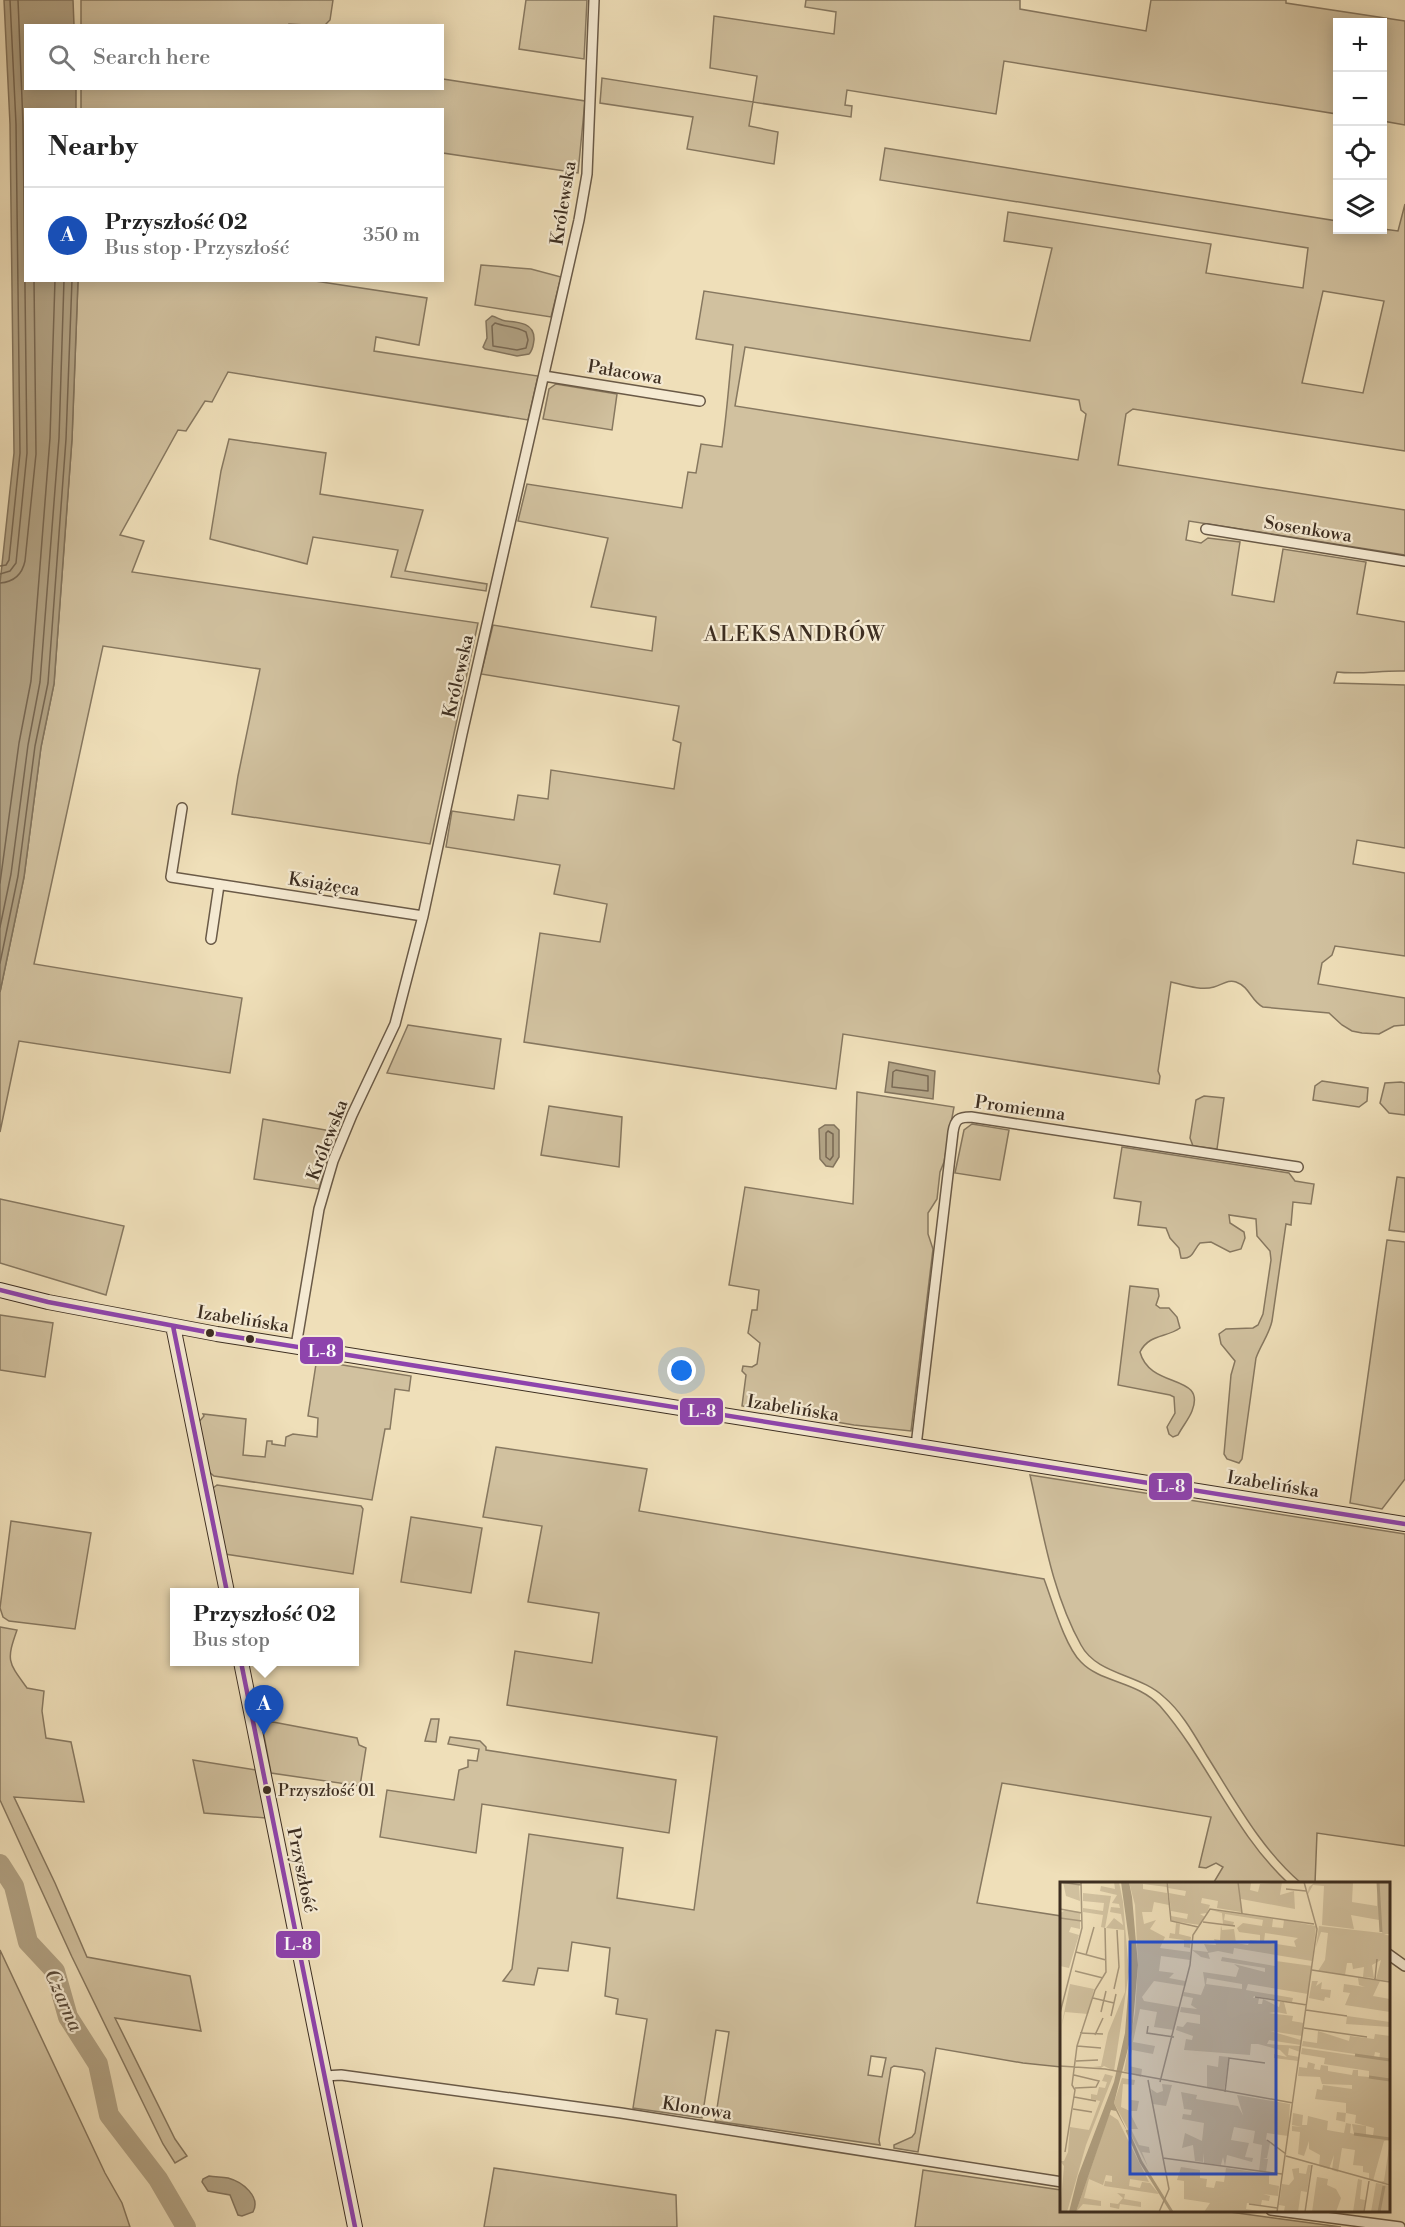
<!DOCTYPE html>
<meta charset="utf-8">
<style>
:root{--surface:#fff;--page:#f2f2f2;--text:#222;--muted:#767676;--line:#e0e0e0;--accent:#db2777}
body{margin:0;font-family:"Libre Bodoni",serif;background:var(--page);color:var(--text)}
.controls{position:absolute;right:18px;top:18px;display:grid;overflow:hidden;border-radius:0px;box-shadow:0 3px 15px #0003}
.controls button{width:54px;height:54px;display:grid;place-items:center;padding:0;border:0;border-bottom:2px solid var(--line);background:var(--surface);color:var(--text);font:30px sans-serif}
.you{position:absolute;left:682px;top:1371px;width:21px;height:21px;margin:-15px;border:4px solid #fff;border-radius:50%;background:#1a73e8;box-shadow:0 0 0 9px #1a73e833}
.badge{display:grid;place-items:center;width:39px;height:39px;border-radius:50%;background:var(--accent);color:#fff;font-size:20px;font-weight:700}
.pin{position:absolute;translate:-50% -50px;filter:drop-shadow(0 2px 3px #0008)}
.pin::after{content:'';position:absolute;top:32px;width:21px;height:18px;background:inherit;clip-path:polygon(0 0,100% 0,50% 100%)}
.popup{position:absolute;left:170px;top:1588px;width:189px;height:78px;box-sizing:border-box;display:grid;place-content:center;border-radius:0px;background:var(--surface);filter:drop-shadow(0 2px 4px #0005);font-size:20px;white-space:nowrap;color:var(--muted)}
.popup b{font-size:22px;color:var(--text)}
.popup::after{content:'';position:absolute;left:50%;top:100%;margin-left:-12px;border:12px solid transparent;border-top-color:var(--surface)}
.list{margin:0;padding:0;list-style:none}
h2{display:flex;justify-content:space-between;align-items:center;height:78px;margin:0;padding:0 24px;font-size:26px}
h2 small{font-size:20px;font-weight:400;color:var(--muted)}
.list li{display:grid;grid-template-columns:39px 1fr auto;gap:18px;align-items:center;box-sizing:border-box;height:96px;padding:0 24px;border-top:2px solid var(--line)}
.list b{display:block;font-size:22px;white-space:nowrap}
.list p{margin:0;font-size:20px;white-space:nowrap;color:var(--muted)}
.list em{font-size:20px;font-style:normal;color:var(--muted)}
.icon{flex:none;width:33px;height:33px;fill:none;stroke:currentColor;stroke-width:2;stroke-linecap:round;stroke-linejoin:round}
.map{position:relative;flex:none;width:1405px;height:2227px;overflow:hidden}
.search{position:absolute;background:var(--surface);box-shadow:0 3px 15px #0003;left:24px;top:24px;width:420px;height:66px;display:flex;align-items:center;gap:15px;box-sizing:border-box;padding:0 21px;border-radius:0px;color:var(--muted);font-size:22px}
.panel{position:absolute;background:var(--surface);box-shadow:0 3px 15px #0003;left:24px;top:108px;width:420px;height:174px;border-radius:0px}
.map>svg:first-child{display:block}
.green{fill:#d1c19f;stroke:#877860;stroke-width:1.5;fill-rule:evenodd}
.water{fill:#b2a385;stroke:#83745d;stroke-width:1.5}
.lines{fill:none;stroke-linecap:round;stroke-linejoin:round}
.shore{stroke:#786853;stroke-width:1.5}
.river{stroke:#b2a385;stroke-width:20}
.street-casing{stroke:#6a5a47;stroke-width:12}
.secondary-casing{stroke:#3d2e21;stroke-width:16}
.street{stroke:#f5ead2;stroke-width:9}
.secondary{stroke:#f5ead2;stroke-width:14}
.bus-1-casing{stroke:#f5ead2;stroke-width:9}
.bus-1{stroke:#8e44ad;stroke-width:4.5}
.bus-dot{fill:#3d2e21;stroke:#f5ead2;stroke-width:2}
.labels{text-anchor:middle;stroke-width:4.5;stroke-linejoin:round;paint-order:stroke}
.bus-label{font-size:16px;fill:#3d2e21;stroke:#f5ead2;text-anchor:start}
.street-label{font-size:18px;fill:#3d2e21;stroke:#f5ead2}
.water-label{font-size:20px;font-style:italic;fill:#5a4b3a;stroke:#f5ead2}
.quarter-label{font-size:21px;letter-spacing:1.5px;fill:#3d2e21;stroke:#f5ead2}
.inset-river{fill:none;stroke:#b2a385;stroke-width:3}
.inset-road{fill:none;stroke:#a8987c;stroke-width:1.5}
.view{fill:#1d4ed8;fill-opacity:0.15;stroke:#1d4ed8;stroke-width:3}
.inset-edge{fill:none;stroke:#3d2e21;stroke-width:3}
.line-badge{stroke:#f5ead2;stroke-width:2}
.badge-label{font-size:16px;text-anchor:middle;font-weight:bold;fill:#fff}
</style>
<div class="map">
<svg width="1405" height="2227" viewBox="0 0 1405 2227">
<rect width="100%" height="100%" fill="#efdfb9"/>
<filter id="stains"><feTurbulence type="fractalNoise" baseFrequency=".00333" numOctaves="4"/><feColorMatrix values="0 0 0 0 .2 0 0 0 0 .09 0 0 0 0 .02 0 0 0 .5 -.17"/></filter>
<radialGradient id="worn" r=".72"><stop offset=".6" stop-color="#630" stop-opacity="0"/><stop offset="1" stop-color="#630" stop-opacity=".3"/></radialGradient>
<path class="green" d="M81,0H333L330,20L324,26L289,24V26L81,25Z
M526,0H587L584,59L519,49Z
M806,0H1020V9L1146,31L1151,0H1286V3L1405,21V125L1383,121L1382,22H1338L1337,114L1004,61L996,114L847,90L845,105L852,106L851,117L753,102L749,126L778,132L774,164L687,149L693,117L600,103L602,78L753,102L757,76L710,68L714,16L834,34L836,12L805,7Z
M443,79L585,101L578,173L443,153L442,110L81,109V89L442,88Z
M885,148L1337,221L1338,230L1383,229L1398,231L1405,204V451L1133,409L1126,414L1118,465L1405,510V555L1189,521L1186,540L1201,543L1208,538L1240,542L1232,595L1274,602L1283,549L1366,562L1357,614L1405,622V671C1382,670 1360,675 1337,672L1334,683L1405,685V848L1357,840L1353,864L1405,873V956L1335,946L1332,955L1322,963L1318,984L1405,998V1025L1394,1026L1379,1034L1362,1033L1352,1031L1342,1025L1329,1013L1263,1007C1251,1001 1250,987 1236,982C1228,979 1222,985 1214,987C1201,991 1184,985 1171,982L1158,1071L1160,1076L1159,1084L843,1034L836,1089L524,1042L540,933L600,942L607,904L554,894L560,865L446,847L452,811L514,820L518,795L548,799L551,770L674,789L681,743L673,740L679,706L481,674L493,625L652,651L656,617L591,607L608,538L518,521L527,484L682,508L688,472L696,473L701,444L722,447C727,413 729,380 733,345L696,339L704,291L1030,341L1052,248L1004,241L1008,212L1211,244L1206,273L1303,288L1308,248L880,180ZM1323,291L1384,301L1363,393L1302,383ZM745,347L1079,400L1081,410L1086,414L1078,460L735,406Z
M481,265L531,269L561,277L551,317L475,305Z
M78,281H315L427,298L419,345L376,337L374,351L538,376L528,420L228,372L212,402L205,401L186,431L178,430L120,535L144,541L132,572L478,623L430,844L232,814L238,776L260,669L103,646L34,964L242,998L230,1073L19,1041L0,1132V992L24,877L41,747L54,684L72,439Z
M556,384L617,394L612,430L543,419L549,389Z
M229,439L326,453L320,494L423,510L405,571L487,584L486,591L391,577L398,550L313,537L307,564L210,539L221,471Z
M408,1025L501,1039L494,1089L387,1073Z
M1322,1081L1368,1088L1367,1101L1359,1107L1313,1100L1315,1086Z
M1401,1082L1405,1083V1115L1389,1113L1380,1103L1385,1083Z
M857,1092L954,1107L944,1162L940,1172L937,1199L928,1213V1234L933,1249L911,1431L854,1425L742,1406L746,1375L742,1371L743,1366L752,1367L757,1364L760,1343L748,1333L752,1310H757L759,1290L729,1285L745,1187L853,1204Z
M1204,1096L1224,1098L1217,1149L1193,1146L1190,1138L1196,1100Z
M549,1106L622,1117L619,1167L541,1155Z
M263,1119L331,1131L335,1134L319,1189L254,1179Z
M972,1124L1009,1130L1000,1180L955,1173L964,1130Z
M1122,1147L1289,1173L1295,1181L1314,1184L1311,1204L1293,1202L1291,1225L1286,1224L1272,1321C1269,1335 1261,1344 1256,1358L1242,1459L1239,1463L1227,1459L1224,1454L1231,1375L1235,1361L1221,1344L1219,1334L1226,1329L1253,1328L1258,1325L1263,1314L1271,1260L1270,1251L1257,1236L1256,1219L1229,1215L1230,1223L1244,1232L1245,1238L1241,1249L1230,1252L1211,1242L1200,1243C1193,1250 1193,1260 1181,1258L1179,1248L1170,1238L1166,1228L1138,1225L1141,1202L1114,1198Z
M1397,1177L1405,1178V1232L1389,1230Z
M0,1199L124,1226L106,1295L0,1263Z
M1387,1240L1405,1242V1479L1382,1509L1350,1503Z
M1130,1286L1158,1289L1159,1296L1156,1305L1160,1308H1169L1177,1317L1180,1328C1166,1338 1149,1334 1140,1352C1150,1390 1207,1373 1192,1411C1189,1419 1182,1427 1178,1435L1173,1437L1169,1434L1167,1427L1175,1413L1174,1397L1170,1395L1118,1385Z
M0,1315L53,1323L45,1377L0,1370Z
M324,1362L411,1376L409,1391L395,1389L390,1429H385L372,1500L214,1476L208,1471L198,1423L204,1416L203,1414L246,1419L243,1455L265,1457L267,1441H272V1444L285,1446L286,1437L293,1434L317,1437L318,1418L308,1416L316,1364L323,1365Z
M496,1447L647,1469L639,1511L1044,1579C1052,1600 1065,1647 1081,1662C1101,1683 1137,1681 1160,1706C1208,1761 1234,1833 1288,1883L1214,1882L1223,1867L1216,1863L1206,1868L1199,1867L1211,1817L1002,1783L977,1903L1061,1916V2067L1023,2063L936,2048L918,2152L894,2148V2145L912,2137L915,2133L925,2073L922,2070L894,2066L891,2068L879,2140L880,2145L715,2121L729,2032L716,2030L702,2118L633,2108L647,2019L616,2014L618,1999L605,1996L610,1948L572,1942L568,1971L538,1968L534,1985L503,1981L512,1969L529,1834L623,1848L617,1898L694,1910L717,1737L507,1705L515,1651L592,1663L599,1613L528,1602L542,1526L483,1517ZM871,2056L886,2058L882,2077L868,2075Z
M1030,1475L1405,1534V1846L1317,1833L1315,1883H1301C1261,1849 1235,1800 1207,1756C1195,1736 1182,1712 1164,1697C1140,1674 1097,1675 1081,1645C1052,1593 1043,1532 1030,1475Z
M217,1485L361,1506L363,1509L353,1574L225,1554L213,1488Z
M411,1517L482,1528L471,1593L401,1582Z
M11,1521L91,1533L75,1629L9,1621L3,1617L0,1608Z
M0,1627L17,1630C6,1661 8,1662 27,1688L44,1691L42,1711L46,1738L71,1742L84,1802L14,1797L55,1883L87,1957L190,1976L201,2031L115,2018L175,2139L187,2156L175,2163L163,2144L72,1957L0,1800Z
M431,1719H439L436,1742L425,1741Z
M273,1722L357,1738L359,1745L366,1748L360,1786L271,1773L262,1725Z
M450,1737L480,1741L486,1747V1750L676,1780L669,1833L482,1804L476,1853L380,1837L387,1790L454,1800L459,1770L468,1767V1760L477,1761L479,1749L448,1744Z
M193,1760L256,1770L266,1818L204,1813Z
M0,1950L105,2173L122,2203L130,2227H0Z
M494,2168L676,2195L677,2227H484Z
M923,2170L1061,2190L1062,2210H1215L1341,2227H915Z"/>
<path class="water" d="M4,0H73L74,25L26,26V88L76,89V109L26,110V280L78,281L72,439L54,684L41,747L24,877L0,992V583L14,453L10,124Z
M492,316C497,317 501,321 506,321C519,322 535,323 534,340C533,346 533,350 529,354L517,356L485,349L483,347L487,338L486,321Z
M889,1062L935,1071L933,1099L885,1092Z
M825,1125H834L839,1130V1157L833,1167L826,1166L820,1159L819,1129Z
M209,2176C215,2177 222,2177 228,2178C243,2182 261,2197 253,2212L242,2216L238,2215L230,2195L208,2191L202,2182L203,2179Z"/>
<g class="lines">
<path class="shore" d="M495,323C506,327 515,326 526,332L528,340L526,348L517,350L493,346L492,326Z
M0,566L6,565L9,560L20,453L16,124L10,0
M0,574L10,571L16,563L27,453L23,124L18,0
M0,583C14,582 22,575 25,561L36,454L34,280
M0,883L19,743L31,681L50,438L55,280
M0,927L11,874L28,745L40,682L59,438L64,280
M0,963L18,876L35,746L48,683L66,439L72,280
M896,1070L928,1076V1091L892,1087L893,1072Z
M828,1131L833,1134V1156L830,1160L826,1157V1133Z"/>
<path class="river" d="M0,1864L14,1886L28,1942L55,1971L68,2017L98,2064L109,2115L158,2179L186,2227"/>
<g class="street-casing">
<path id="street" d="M544,376L700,401
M1206,529L1405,561
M182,808L171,877L423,916
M211,939L219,885
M296,1346L319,1209L333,1161L352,1115L395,1024L423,916L462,734L579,220L587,174L594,0
M916,1446L953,1132C955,1119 959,1117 971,1117L1298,1167
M1388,1954L1405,1966
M325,2076L341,2075L621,2113L1062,2182
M1271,2210L1400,2227"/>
</g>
<g class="secondary-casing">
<path id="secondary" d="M0,1290L48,1302L217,1334L1405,1524
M173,1326L227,1592
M241,1662L355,2227"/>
</g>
<use href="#street" class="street"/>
<use href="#secondary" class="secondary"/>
<g class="bus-1-casing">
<path id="bus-1" d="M0,1290L48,1302L217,1334L1405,1524
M173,1326L227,1592
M241,1662L355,2227"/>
</g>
<use href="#bus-1" class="bus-1"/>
</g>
<g class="bus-dot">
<circle cx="210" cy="1333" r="5"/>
<circle cx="250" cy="1339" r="5"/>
<circle cx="267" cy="1790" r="5"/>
</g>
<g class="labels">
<g class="bus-label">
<text x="278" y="1796">Przyszłość 01</text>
</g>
<g class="street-label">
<text transform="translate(563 203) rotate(-81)" y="6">Królewska</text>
<text transform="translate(625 372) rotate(9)" y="6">Pałacowa</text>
<text transform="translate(1308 529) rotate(9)" y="6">Sosenkowa</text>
<text transform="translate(458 676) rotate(-77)" y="6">Królewska</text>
<text transform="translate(324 884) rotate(9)" y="6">Książęca</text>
<text transform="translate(1020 1108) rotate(8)" y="6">Promienna</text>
<text transform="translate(327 1140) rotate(-69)" y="6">Królewska</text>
<text transform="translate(243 1319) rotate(9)" y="6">Izabelińska</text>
<text transform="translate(793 1408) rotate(9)" y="6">Izabelińska</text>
<text transform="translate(1273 1484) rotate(9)" y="6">Izabelińska</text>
<text transform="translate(302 1870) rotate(78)" y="6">Przyszłość</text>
<text transform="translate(697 2108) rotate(9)" y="6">Klonowa</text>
</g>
<g class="water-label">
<text transform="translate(64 2000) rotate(66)" y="7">Czarna</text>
</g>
<g class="quarter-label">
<text x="795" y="641">ALEKSANDRÓW</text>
</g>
</g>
<g transform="translate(1060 1882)">
<rect width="330" height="330" fill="#efdfb9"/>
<path d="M3,0L19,3L20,19L6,14ZM54,0H59L63,20L69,90L54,189L44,184L41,186L33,185L41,184L48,151L65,110L64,48L46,46L54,36L63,43L61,32L50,30L51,25L60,26L59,22L52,21L57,13L40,9L41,4L55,7ZM69,0H106L107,5L83,2V7L107,11L109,23L94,20L92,30H82L84,42L96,38L90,47L105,55L100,66L130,70V78L101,74L99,89L114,91L109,96L125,99V104L94,99L82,115L84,119L119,125L114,148L94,145L97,130L80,127L73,160L95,164L93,172L72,168L69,184L82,187L81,195L64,189L75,131L78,83L75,23ZM108,0H185L191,1L190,8L198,10L200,2L222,0L220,13L234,9L235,27L181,17V30L157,26L158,19L142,16L141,21L150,23L147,31L140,32L145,35L140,43L112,39L111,34L127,37L128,32L111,29L109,11L125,14L126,9L108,6ZM255,0H293L292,20L317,24L318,0H330V52H324L330,54V99L316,97L321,78L312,83L314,96L303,95L304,85L293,87L292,81H287L285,93L258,89L265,78L268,51L261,50L256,65L259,44L322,51L319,38L291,33L294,47L262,43L264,4L253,3L247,14L249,5ZM23,11L51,14L45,46L41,45L43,33L23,30V26L43,29L44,21L23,19ZM6,28L20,30V47L11,45L9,50L19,53L9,86L0,84V31ZM151,28L213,37L212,45L223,46L224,38L256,44L252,79L174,66L173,72L158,69L148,71L150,77L141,75L132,68L148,70L144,62L156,63L154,57L160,58L161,43L162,48L174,47L176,61L188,63L190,58L200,59V53L179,50L177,46L183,41L202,44L203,38L165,32L164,38L174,40L173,44L163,42L162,31ZM205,51L238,56L234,59L236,65L204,60ZM116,41L120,42L119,52L131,55L130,66L124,65V58L109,56L110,51L115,52ZM162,75L215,84L216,79L252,84L248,112L188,102L186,108L233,116L232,120L194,114L193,116H199L198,122H202L203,117L219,125L220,120H224L227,132L216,130L209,131L233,134L232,139L244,141L242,154L210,149L241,158V163L209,158L207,162L240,164V170L229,166L228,173L239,175L238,179L214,176V172L227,175L220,168L198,162H191L190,173L124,168L126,157L132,158L133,154L116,148L117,144L123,145L127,140L140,142V133L120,130L121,125L137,127L131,123L133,116L123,114L124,110L141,113L145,103L143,90L176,95L179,86L174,82L205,90V86L161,79ZM147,96L182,102V107L146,102ZM298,96L320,99L313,114L330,117V130L285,123L290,111L283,110L284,102L305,105L299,103ZM252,99H258L256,104L262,100L261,107L271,108L270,116L265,115L264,119L249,116ZM10,102L34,107L28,132L5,130L1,146ZM287,134L330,140V145L286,142ZM258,149L289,159L290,154L314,157L315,152L330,154V302L318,300L324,299L330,258L324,259L313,299L309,298V291L303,290V284L293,283L295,268L282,266L278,290L272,288L274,273L269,287L259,284L260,273L249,267V259L244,274L238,272L240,250L232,249V244L242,245L232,243L233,231L243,233L242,243H247L248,234L268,239L267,248L284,251L286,241L291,242L290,251L294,252L292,242L306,244V253L313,254L314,246L295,241L296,233L286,231L285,240L276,238L277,230L286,231V221L255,217L257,207L262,208L263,203L292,207V203L262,202L260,195L238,194L239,185L247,186L248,180L255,182L254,187L260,188L261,183L268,184V189L292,193L293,188H298V194L309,195V189L264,182L265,176L241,172L242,166L319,177L320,171L315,170L314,175L242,164L243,159L257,161ZM159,174L169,175L164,209L147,206V183L158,185ZM45,192L53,194L26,263L7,330H0L4,284L0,279H4L8,270L10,245L29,248L40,219L31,217V212L37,213L39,205L45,206L47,200L42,199ZM62,196L75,198L74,203L63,202L61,225L70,229L71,218L79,219L77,229H71V233L78,247H71L79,263L89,265L90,271L82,270L88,285L54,221ZM102,202L112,203L106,224L93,222L91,207L97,211L103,209ZM121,210L137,213L136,217L178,224L183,233L177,213L230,222L228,254L207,251L206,257L204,255L210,261L207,276L203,277H208L206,290L199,289L202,263L193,261L195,249L174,245L171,258L189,261L185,275L193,276L192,280L167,273L165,284L163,275L161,283L144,281V271L143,280L135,279L133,263L122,266L125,251L142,259L144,241L122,237L123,232L131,233L132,228L124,227ZM49,232L58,238L89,300L70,297L69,304L80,306L82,300L90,301L99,312L44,304L45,299L52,300V294L46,293L43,303L29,297L24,316L41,319V324L23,322L16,330ZM248,283H251L247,310L241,309L238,330H218L224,329L225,324L219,323L222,302L229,303L234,297L232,287L239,286V291L246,292ZM121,285L140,288V296L147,297L146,305L154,306L156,299L164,300L166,286L209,292V302L219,304L218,314L203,312L210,314L209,319L202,318L201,323L187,321L186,327L205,330H144L150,321L124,317V299L117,298ZM257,295L268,297L267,303L276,307L281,316L276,330H252ZM298,297L302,298L300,317L305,318L304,330H293ZM316,301L330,304V330H311ZM57,311L65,312L64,317L81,320V325L60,322L59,327L50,325V321L58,322L63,316Z" fill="#d1c19f" fill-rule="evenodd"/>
<path d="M61,0H69L72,15L78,83L72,151L54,221L68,251L56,229L51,228L16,330H9L18,294L54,200L65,151L71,73Z" fill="#b2a385"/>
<path class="inset-river" d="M318,0L321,50M295,173L330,178M309,195L330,198M67,248L81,280L112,330M294,252L330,257M319,330L324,304"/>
<path class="inset-road" d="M0,0L21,3M107,0L111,39L138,45M178,0L182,31M226,7L246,9M0,27L22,31M0,36L22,39M143,40L175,44M16,70L46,78M26,73L34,45M252,88L330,100M15,89L43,96M315,97L317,77M54,107L59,85L57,48M195,115L247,123M33,116L54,121M246,128L287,134M41,130L46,109M0,131L22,46L21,0M51,134L56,112M88,144L87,151L114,155M244,146L307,155M20,151L43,152M35,153L43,136M17,164L41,166M16,179L38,178M0,184L45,187L233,221M14,193L39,199L36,205L15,206M88,198L109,307L99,330M100,200L130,83L133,53L150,27L254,42M165,210L169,176L205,181M14,215L36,219M13,227L32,230M207,258L226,272M5,270L15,208L12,203L17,164L35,108L46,90L45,46M226,274L330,303M103,276L222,292M189,322L217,326M217,330L257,47L244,0M245,330L252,283M304,330L309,299"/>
<path class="view" d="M70,60H216V292H70Z"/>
<rect width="330" height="330" class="inset-edge"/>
</g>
<g class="line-badge">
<rect x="299" y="1336" width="45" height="29" rx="6" fill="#8e44ad"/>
<rect x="679" y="1397" width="45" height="29" rx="6" fill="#8e44ad"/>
<rect x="1148" y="1472" width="45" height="29" rx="6" fill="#8e44ad"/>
<rect x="275" y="1930" width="46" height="29" rx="6" fill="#8e44ad"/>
</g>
<g class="badge-label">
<text x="322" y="1357">L-8</text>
<text x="702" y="1417">L-8</text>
<text x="1171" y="1492">L-8</text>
<text x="298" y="1950">L-8</text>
</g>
<rect width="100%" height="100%" filter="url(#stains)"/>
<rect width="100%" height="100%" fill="url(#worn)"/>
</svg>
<div class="controls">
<button>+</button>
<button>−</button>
<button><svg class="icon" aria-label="locate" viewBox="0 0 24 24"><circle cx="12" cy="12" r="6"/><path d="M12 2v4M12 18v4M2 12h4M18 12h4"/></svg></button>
<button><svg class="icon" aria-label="layers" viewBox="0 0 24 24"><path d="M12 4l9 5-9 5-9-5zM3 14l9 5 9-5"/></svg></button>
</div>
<div class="you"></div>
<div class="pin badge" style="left:264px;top:1735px;background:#1a4fb4">A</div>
<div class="popup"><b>Przyszłość 02</b>Bus stop</div>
<div class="search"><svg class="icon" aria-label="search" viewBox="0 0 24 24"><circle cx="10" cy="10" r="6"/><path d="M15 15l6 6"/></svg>Search here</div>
<section class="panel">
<h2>Nearby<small></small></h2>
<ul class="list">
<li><span class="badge" style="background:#1a4fb4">A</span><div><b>Przyszłość 02</b><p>Bus stop · Przyszłość</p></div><em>350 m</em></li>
</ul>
</section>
</div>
